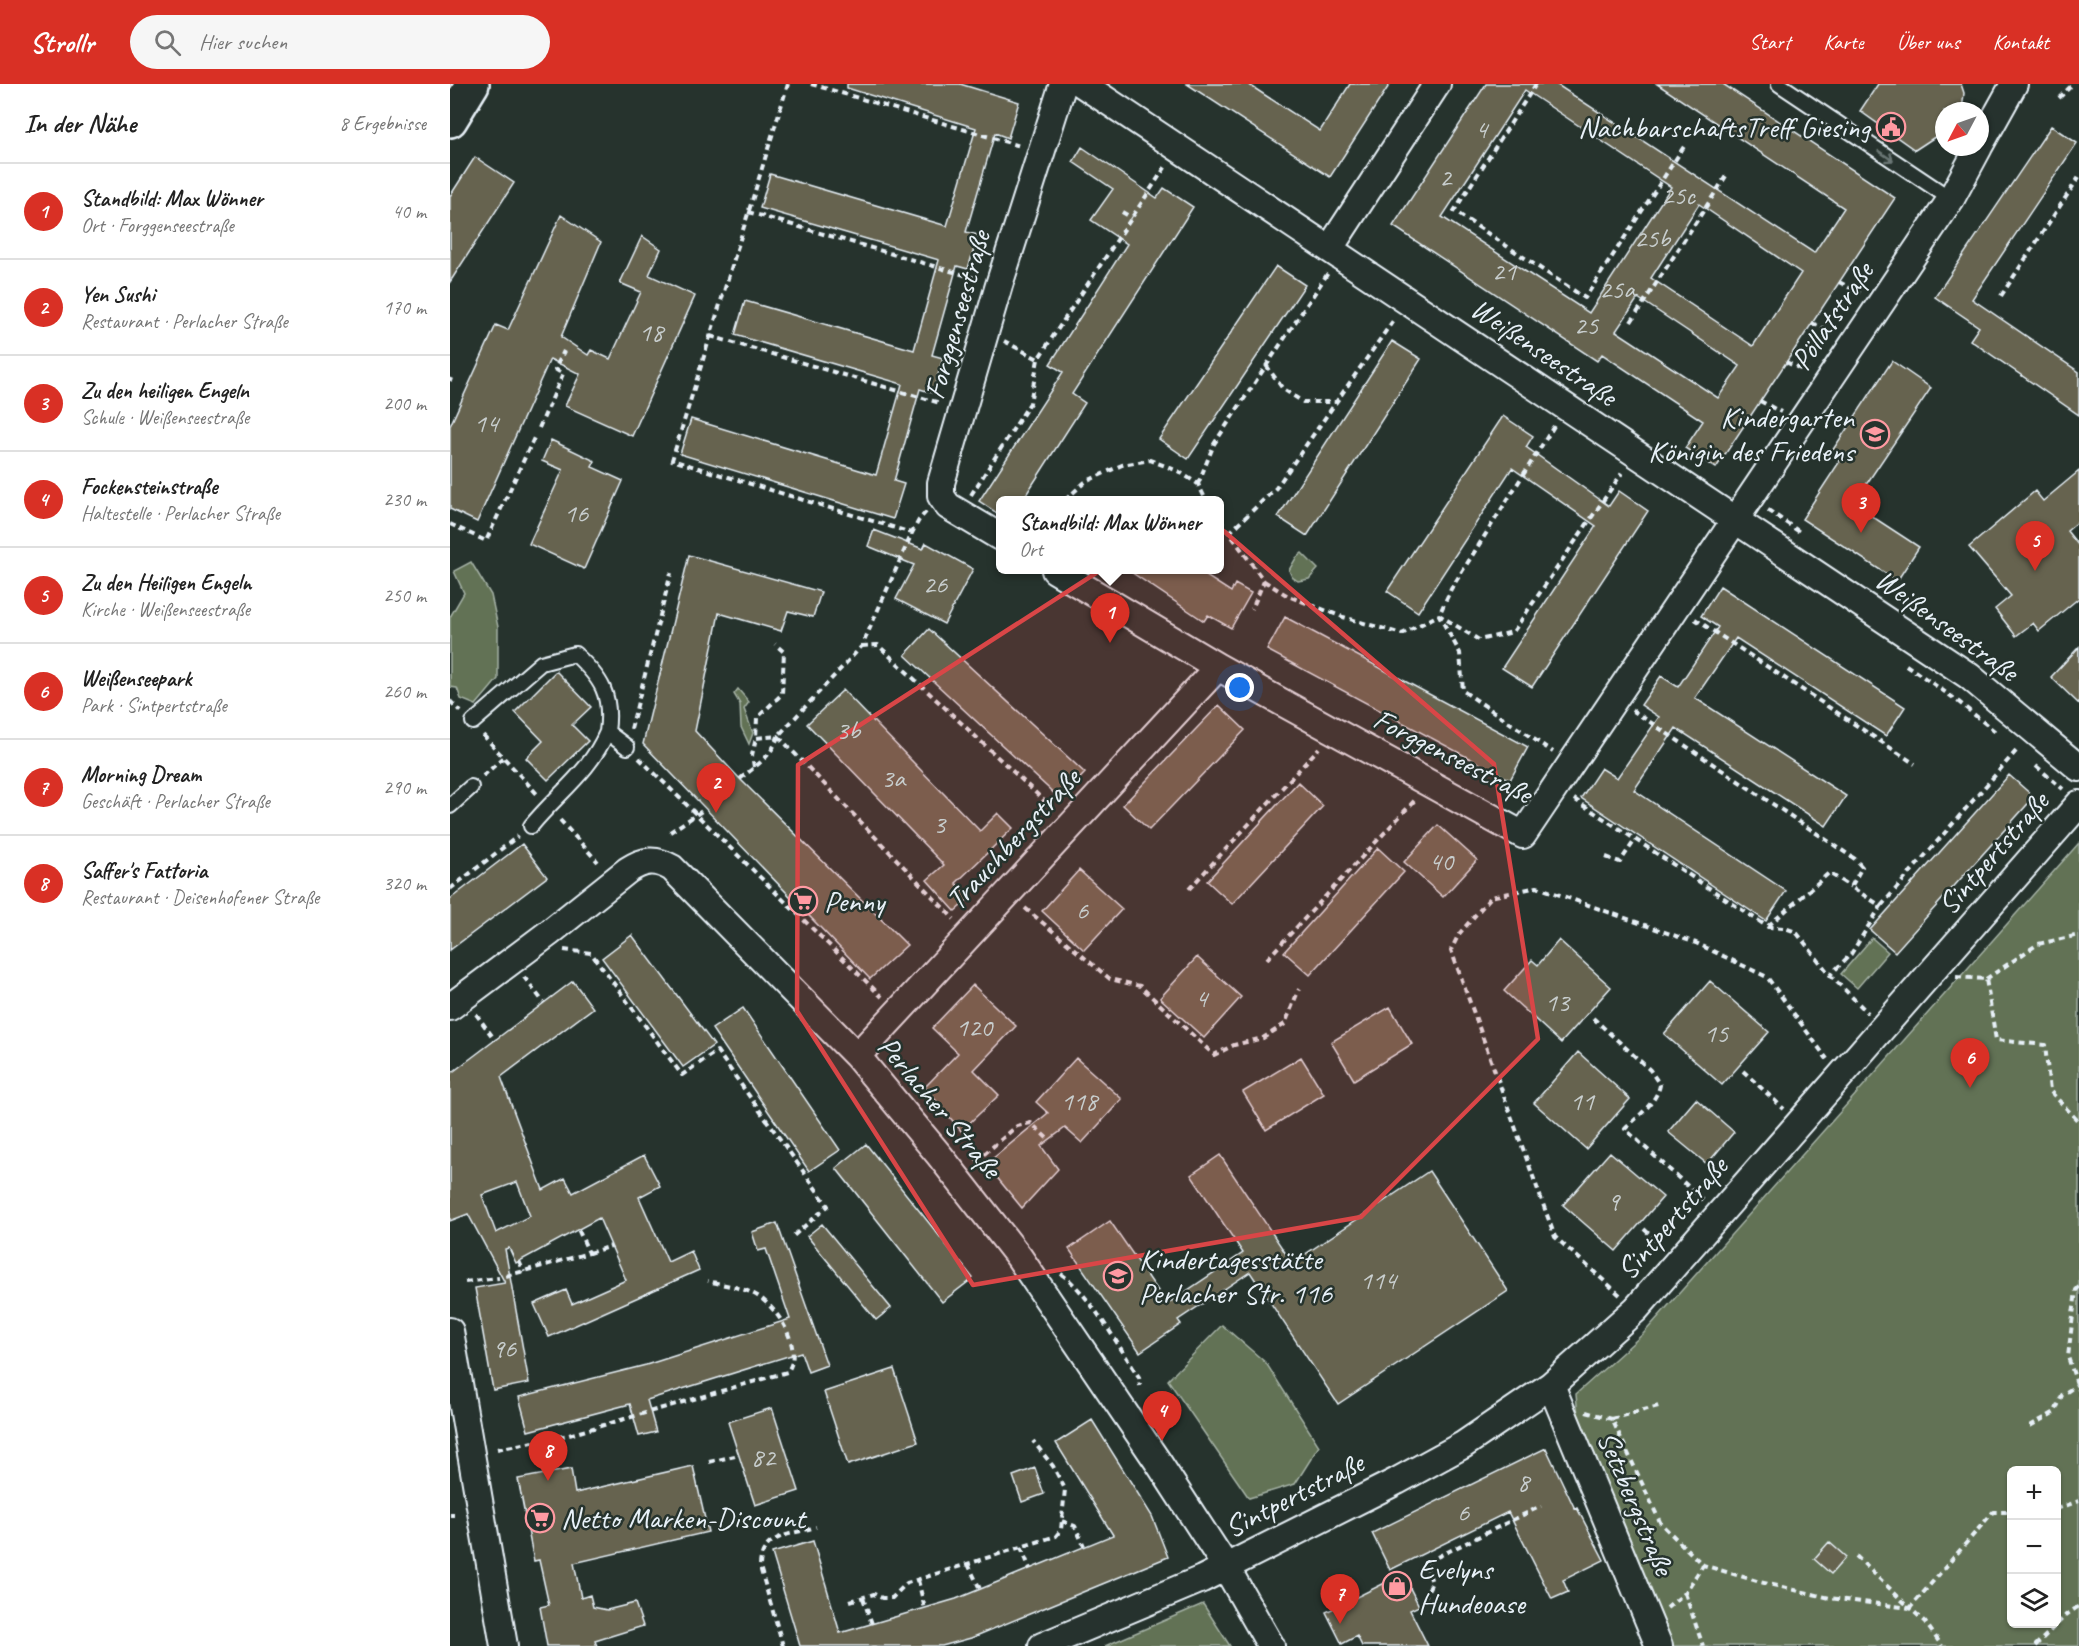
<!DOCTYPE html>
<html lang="de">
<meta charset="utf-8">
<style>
:root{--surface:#fff;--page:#f6f6f6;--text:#222;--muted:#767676;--line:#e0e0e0;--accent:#d93025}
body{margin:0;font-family:Caveat,sans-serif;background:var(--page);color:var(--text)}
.controls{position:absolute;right:18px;bottom:18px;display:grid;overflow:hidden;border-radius:9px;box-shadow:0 2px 4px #0004}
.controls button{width:54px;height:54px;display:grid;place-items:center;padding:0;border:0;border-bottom:2px solid var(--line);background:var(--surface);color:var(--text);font:30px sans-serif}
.compass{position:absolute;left:1485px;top:18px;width:54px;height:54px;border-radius:50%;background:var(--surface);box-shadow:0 2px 4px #0004;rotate:229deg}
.you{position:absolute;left:790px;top:604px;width:21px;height:21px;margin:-15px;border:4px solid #fff;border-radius:50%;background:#1a73e8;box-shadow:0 0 0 9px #1a73e833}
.badge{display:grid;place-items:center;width:39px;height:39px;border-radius:50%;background:var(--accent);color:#fff;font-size:20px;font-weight:700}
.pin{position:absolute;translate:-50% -50px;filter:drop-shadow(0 2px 3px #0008)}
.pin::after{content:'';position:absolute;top:32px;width:21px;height:18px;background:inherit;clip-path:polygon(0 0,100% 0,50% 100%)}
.popup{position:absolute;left:546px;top:412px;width:228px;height:78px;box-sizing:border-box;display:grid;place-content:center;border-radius:9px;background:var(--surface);filter:drop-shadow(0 2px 4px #0005);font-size:20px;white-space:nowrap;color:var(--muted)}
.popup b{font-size:22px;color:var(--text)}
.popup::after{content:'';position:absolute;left:50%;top:100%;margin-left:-12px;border:12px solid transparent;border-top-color:var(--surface)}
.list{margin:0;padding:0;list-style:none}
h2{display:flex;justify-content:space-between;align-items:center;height:78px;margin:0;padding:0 24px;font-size:26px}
h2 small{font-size:20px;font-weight:400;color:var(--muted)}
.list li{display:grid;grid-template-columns:39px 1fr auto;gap:18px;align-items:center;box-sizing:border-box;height:96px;padding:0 24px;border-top:2px solid var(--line)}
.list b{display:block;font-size:22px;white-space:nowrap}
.list p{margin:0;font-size:20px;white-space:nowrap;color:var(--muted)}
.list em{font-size:20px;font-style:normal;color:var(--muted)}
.icon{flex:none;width:33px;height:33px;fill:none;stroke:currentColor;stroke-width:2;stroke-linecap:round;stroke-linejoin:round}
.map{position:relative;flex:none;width:1629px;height:1562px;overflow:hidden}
header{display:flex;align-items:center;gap:36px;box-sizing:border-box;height:84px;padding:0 30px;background:var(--accent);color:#fff}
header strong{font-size:28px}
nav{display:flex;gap:33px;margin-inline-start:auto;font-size:21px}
.search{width:420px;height:54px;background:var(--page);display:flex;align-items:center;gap:15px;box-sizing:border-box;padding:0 21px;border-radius:33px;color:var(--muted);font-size:22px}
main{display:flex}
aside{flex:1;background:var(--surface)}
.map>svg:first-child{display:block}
.green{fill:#627254;stroke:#a5b2a6;stroke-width:1.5;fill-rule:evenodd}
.building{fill:#666450;stroke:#e8f1f8;stroke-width:1.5;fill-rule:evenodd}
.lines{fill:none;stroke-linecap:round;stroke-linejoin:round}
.lane-casing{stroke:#e8f1f8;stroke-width:18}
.street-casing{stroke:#e8f1f8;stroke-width:30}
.secondary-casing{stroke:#e8f1f8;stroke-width:38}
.path{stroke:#e8f1f8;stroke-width:4;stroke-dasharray:6 4.5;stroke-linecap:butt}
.lane{stroke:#26332d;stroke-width:14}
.street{stroke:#26332d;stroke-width:26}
.secondary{stroke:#26332d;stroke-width:33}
.tram{stroke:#e8f1f8;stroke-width:1.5}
.oneway{stroke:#6a7674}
.marked{fill:#d94647;fill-opacity:0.2;stroke:#d94647;stroke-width:4.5;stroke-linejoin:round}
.labels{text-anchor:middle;stroke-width:5;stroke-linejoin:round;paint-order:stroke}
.number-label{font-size:27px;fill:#c8cece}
.poi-label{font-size:30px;fill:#e8f1f8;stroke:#26332d;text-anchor:start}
.street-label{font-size:30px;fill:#e8f1f8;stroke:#26332d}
</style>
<header>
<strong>Strollr</strong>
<div class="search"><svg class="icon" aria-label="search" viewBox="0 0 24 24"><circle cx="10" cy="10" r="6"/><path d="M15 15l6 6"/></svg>Hier suchen</div>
<nav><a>Start</a><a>Karte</a><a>Über uns</a><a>Kontakt</a></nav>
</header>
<main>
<aside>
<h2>In der Nähe<small>8 Ergebnisse</small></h2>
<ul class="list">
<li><span class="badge">1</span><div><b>Standbild: Max Wönner</b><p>Ort · Forggenseestraße</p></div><em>40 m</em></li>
<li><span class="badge">2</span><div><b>Yen Sushi</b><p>Restaurant · Perlacher Straße</p></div><em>170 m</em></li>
<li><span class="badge">3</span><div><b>Zu den heiligen Engeln</b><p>Schule · Weißenseestraße</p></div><em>200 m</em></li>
<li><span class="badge">4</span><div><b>Fockensteinstraße</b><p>Haltestelle · Perlacher Straße</p></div><em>230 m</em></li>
<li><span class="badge">5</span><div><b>Zu den Heiligen Engeln</b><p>Kirche · Weißenseestraße</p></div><em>250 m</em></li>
<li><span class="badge">6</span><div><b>Weißenseepark</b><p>Park · Sintpertstraße</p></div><em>260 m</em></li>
<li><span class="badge">7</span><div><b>Morning Dream</b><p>Geschäft · Perlacher Straße</p></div><em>290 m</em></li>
<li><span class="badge">8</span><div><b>Saffer's Fattoria</b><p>Restaurant · Deisenhofener Straße</p></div><em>320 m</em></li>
</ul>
</aside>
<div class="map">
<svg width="1629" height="1562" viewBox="0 0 1629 1562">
<rect width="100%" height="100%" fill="#26332d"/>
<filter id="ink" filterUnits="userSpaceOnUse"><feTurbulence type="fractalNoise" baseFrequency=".0167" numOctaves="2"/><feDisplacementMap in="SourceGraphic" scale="12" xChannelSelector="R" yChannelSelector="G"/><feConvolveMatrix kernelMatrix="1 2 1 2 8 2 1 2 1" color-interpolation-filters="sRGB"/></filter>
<g filter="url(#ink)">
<path class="green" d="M852,469L868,485L859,495L848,497L842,493L839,486L846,474Z
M21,478L41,511L48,543V595L26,621L11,615L7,604L0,603V533L14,509L4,487Z
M288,605L299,618L294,625L303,649L299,660L291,643L290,620L284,610Z
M1629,759V1562H1216L1128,1332L1126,1310L1193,1250ZM1562,1386H1606V1540H1562Z
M1422,854L1438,868L1407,904L1391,890Z
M772,1241L816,1279L869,1362L845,1400L799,1414L718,1296Z
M753,1520L780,1562H655Z"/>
<path class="building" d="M397,0H510L569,18L558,54L545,49L516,148L528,151L518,185L507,182L482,271L493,274L483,309L470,305L444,397L454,400L443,435L230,370L241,335L426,391L452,300L285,251L295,217L464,266L489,176L310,124L320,90L497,142L526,44L397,4Z
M737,0H798L870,47L900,0H940L880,93Z
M1036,0H1106L1364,169L1394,124L1207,0H1273L1445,114L1266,384L1235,364L1253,337L1152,270L1147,277L943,142ZM1075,6L1221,103L1139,229L992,133ZM1249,120L1351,189L1303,262L1201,194ZM1188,214L1290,282L1268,314L1166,247Z
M1428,0H1511L1514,9L1512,27H1494V47L1465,66L1410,27Z
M1601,42L1627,59L1522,215L1629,288V331L1520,256L1529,243L1485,213Z
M632,63L707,114L714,104L743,123L622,310L635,319L572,417H550V431L529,417L613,288L600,280L677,160L641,136L663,105L623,78Z
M25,73L64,99L0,198V112Z
M111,131L151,158L111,253L138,271L141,266L160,275L191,208L170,199L192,152L211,165L199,191L245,212L182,352L115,322L130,290L100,275L27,438L0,425V342L46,241L58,246Z
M826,182L855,201L738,375L709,355Z
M942,257L971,275L857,452L828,433Z
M1442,277L1481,304L1403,420L1469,463L1447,497L1352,435L1390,377L1380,370Z
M1053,332L1083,352L1076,363L1159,422L1169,407L1198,427L1082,603L1052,584L1146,442L1062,384L968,528L937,507Z
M101,356L145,377L142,383L173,397L134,485L79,460L113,386L92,377Z
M1629,387V437L1617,447L1629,462V514L1589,547L1583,539L1566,552L1545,525L1561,512L1519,463L1585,407L1593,417Z
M424,446L473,465L476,459L523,485L494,540L446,515L464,481L418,462Z
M239,471L371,508L363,533L338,527L331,547L269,529L245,647L290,695L457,861L420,895L193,660Z
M678,486H747L781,508L785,500L801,509L781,544L758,531L754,537Z
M1270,502L1455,623L1436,652L1286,554L1245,614L1396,712L1376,742L1226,644L1184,706L1336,807L1316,837L1131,714L1151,684L1167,694L1209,633L1191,621L1211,592L1228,603L1268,543L1251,532Z
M835,533L1078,663L1060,696L817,566Z
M479,545L635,689L610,715L455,571Z
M1629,563V620L1601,593Z
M106,587L141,623L122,641L138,657L98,696L76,674L93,657L65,628Z
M393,606L530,747L548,729L563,744L506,799L520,814L505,827L477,796L494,781L357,640Z
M769,621L795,646L699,746L673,721Z
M1559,691L1584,713L1445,868L1420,846Z
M848,698L873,722L782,820L757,797Z
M988,741L1027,776L993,813L954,778Z
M72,760L97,793L0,866V815Z
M928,764L954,788L860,891L834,868Z
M629,786L672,825L634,866L592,827Z
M182,851L264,961L233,983L152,874Z
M1109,856L1161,903L1111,959L1054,907L1082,876L1088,881Z
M747,873L791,913L754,954L710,914Z
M123,897L143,924L51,993L93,1106L115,1094L123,1109L194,1071L210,1102L189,1113L218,1178L241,1167L249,1186L99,1253L84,1220L116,1206L122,1220L176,1196L149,1134L66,1179L59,1164L55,1165L79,1299L43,1306L25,1204L55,1199L18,1130L0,1137V990ZM67,1098L80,1132L46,1149L32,1111Z
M1260,897L1319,948L1272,1001L1214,950Z
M523,901L566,942L524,986L549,1011L511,1047L475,1003L508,969L482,944Z
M940,923L962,960L904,996L881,958Z
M293,924L390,1066L359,1087L262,945Z
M1128,968L1180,1015L1136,1065L1084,1019Z
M851,973L874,1010L816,1046L793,1008Z
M626,974L672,1015L632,1059L615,1044L591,1062L608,1085L572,1124L536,1080L598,1029L586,1018Z
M1246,1015L1284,1048L1257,1080L1218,1048Z
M416,1060L523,1194L492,1218L386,1084Z
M1160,1068L1213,1113L1166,1167L1113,1121Z
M770,1071L842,1179L979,1087L1058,1207L888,1320L800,1188L728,1236L731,1240L690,1268L619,1165L660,1137L717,1220L793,1169L741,1091Z
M327,1139L377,1281L358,1288L351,1268L197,1316L206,1348L189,1352L180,1320L78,1347L69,1313L196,1281L340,1235L316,1165L308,1167L302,1148Z
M372,1140L441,1224L426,1236L357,1152Z
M444,1285L468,1358L398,1381L374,1308Z
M322,1324L349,1407L305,1421L278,1338Z
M642,1336L702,1432L718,1473L521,1554L492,1562H350L322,1469L363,1457L390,1549L506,1515L663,1451L606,1359Z
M1096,1364L1125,1425L1127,1424L1154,1476L1113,1496L1118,1508L1102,1515L1058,1428L940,1486L922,1449Z
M243,1382L258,1448L124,1479L131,1514L140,1511L143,1523L157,1526L185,1519L193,1542L145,1557L147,1562H97L90,1523L99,1521L89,1476L84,1477L68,1395L121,1385L125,1409Z
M585,1384L594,1410L572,1418L563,1392Z
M1379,1458L1396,1473L1381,1490L1364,1475Z
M953,1490L969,1522L960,1526L978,1562H912L907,1552L892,1560L876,1528Z"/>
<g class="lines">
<g class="lane-casing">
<path id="lane" d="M1329,0L1501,115
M23,638L91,579L125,570C152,595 162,611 157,648
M0,722L21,703
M81,742C108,709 140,688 157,648L177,663"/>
</g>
<g class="street-casing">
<path id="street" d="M632,0L1519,592L1629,684
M1530,61L1564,0
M880,164L987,0
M550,453L498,422L491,412V399L549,201L613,0
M605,486L768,583L1073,751L1501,115L1529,63
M0,923L99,849L178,786C194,776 205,774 222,784L407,972L490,1072L569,1173L708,1378L776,1483L821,1562
M407,972L768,583
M0,1247L54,1562
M1101,1301L1209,1562
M592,1562L752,1495L947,1397L1013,1361L1101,1301L1186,1225L1629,720"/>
</g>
<g class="secondary-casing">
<path id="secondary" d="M0,36L22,0"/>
</g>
<path class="path" d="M338,0L222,376L462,449
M361,0L570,62
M1086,0L1004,127L1135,214L1235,61
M1609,14L1623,0
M298,128L528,195
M672,128L682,134
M1389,198L1410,209
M1551,212L1629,93
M1181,238L1278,89
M1362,239L1383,249
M260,252L490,319
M554,257L588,275
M1336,278L1357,288
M816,281L833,305L853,318H885
M0,297L1,294
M1310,317L1331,328
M1104,342L1001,505L989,531L1029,556L1063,548L1172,389
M89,344L113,290L105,285L114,267
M748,400L764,360L878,189
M521,411L580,319L588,275L716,82
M615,416L635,398L672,381L700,376L728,387L748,400L756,416
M1318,426L1351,449
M476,428L469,436L462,449L412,562L328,652L504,835
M770,436L814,497L802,525
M0,440L36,457L84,354
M779,449L826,404L945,234
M814,497L838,512L893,533L952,550L989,531L1010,569L1013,607L1103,668
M1245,535L1465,680
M412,562L428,561L604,726
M1456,581L1505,615L1548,650
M0,617L11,628
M1182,626L1405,775L1412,783L1401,803L1431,822L1401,870L1380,891
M181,645L221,489
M33,651L87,710
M189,674L432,913
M1586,682L1613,705
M304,683L302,671L306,654
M33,692L53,674
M290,695C305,682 322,673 328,652L306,654L307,634L332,610L334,568L325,560
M1124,715L1318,843L1335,844L1346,848L1380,891L1418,929
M110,736L148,778
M220,748L255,725
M1156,773L1170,778L1185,756
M0,805L68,752
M739,805L869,664
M1431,822L1567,666
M575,824L660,895L690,902L764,971L784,961L813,954L835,940L849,905
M1318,842L1379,789L1401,803
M114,866L141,869L232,991L267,967L378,1122L342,1153
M817,875L965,716
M74,893L94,919
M1506,893L1536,895L1546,956L1595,961L1600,1007L1629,1038
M1536,895L1588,860L1629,851
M26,930L45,956
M1143,934L1200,986L1210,1001C1207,1018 1187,1033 1175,1045L1253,1116
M1293,987L1334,1025
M526,1077L567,1042L581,1039L600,1057
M1194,1145L1212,1162
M139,1169L161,1162
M69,1177L74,1188
M611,1190C637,1206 671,1266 689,1293L690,1302
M56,1192L139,1169L128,1145
M15,1198L49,1194
M1629,1203L1626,1206L1618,1273L1629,1306
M1170,1211L1105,1153L1001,866L1009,850L1041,813L1087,803L1246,859L1317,893L1377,975
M1136,1328L1162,1335L1211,1440L1253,1481L1310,1498L1380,1514L1460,1524L1475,1538L1492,1562
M1162,1335L1212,1321
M1580,1342L1605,1328L1612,1311L1627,1301
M47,1365L119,1351L337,1288C355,1266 327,1221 304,1210C291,1203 273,1201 258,1197
M259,1378L285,1372
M1606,1425L1629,1417
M0,1431H4
M612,1437L625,1442L634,1462
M571,1463L580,1485
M1406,1472L1460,1524L1543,1428H1562
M518,1480L530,1505
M468,1496L475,1525
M1235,1509L1253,1562
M413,1514L422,1540
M974,1515L982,1498L975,1479L1091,1422
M400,1517L424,1510L432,1514H442L457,1499L606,1452L611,1446L615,1405L603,1382L583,1357
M1217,1524L1235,1509L1253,1481
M333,1562L310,1483C310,1451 340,1451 366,1443
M1585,1562L1616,1531L1629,1522"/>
<use href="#lane" class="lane"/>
<use href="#street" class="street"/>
<use href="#secondary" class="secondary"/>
<path class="tram" d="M0,5L3,0"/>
</g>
<defs><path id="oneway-shaft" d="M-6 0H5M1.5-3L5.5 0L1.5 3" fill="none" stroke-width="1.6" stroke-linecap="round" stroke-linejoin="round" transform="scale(1.5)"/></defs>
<use class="oneway" href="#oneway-shaft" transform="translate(1436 72) rotate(34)"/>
</g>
<path class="marked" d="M747,424L1044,680L1088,955L911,1133L523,1201L347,927L348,681Z"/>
<defs>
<g id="civic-ring" transform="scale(1.5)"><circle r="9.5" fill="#26332d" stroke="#ff9aa2" stroke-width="1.5"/><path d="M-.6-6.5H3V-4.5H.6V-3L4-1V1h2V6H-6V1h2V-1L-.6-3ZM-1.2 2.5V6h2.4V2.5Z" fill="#ff9aa2"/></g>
<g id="school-ring" transform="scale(1.5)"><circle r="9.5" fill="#26332d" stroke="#ff9aa2" stroke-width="1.5"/><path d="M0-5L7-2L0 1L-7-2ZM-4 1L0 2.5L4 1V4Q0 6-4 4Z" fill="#ff9aa2"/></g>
<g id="supermarket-ring" transform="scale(1.5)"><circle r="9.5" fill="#26332d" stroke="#ff9aa2" stroke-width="1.5"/><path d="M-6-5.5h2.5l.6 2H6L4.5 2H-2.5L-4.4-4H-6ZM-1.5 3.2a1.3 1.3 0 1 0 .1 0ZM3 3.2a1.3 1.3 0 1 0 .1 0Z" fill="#ff9aa2"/></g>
<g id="shop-ring" transform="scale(1.5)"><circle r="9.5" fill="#26332d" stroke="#ff9aa2" stroke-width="1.5"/><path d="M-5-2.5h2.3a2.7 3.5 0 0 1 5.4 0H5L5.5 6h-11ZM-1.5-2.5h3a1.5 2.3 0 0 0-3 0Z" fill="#ff9aa2"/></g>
</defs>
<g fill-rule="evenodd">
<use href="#civic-ring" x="1441" y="43"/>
<use href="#school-ring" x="1425" y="350"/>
<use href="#supermarket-ring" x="353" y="817"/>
<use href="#school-ring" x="668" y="1192"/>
<use href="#supermarket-ring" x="90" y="1434"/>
<use href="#shop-ring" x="947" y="1502"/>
</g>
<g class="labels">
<g class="number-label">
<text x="1031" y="54">4</text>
<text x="995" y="102">2</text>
<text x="1228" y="120">25c</text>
<text x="1202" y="163">25b</text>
<text x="1054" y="196">21</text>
<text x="1167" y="214">25a</text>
<text x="1136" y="250">25</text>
<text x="201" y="257">18</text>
<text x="36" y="348">14</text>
<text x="126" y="438">16</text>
<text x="485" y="509">26</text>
<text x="398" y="655">3b</text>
<text x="443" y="703">3a</text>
<text x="489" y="749">3</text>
<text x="991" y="786">40</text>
<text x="632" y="835">6</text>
<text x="751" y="923">4</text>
<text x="1107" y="927">13</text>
<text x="524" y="952">120</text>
<text x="1266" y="958">15</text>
<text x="629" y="1026">118</text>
<text x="1132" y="1026">11</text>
<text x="1163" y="1126">9</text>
<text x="928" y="1205">114</text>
<text x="54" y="1273">96</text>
<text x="313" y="1382">82</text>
<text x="1073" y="1407">8</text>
<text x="1013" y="1437">6</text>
</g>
<g class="poi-label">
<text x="1420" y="53" text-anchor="end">NachbarschaftsTreff Giesing</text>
<text x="1404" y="343" text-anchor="end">Kindergarten<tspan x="1404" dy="34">Königin des Friedens</tspan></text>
<text x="374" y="827">Penny</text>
<text x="689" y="1185">Kindertagesstätte<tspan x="689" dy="34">Perlacher Str. 116</tspan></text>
<text x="111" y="1444">Netto Marken-Discount</text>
<text x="968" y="1495">Evelyns<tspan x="968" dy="34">Hundeoase</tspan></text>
</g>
<g class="street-label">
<text transform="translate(507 231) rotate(-74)" y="10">Forggenseestraße</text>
<text transform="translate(1382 232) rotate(-56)" y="10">Pöllatstraße</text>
<text transform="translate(1094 268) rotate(34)" y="10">Weißenseestraße</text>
<text transform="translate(1497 541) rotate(36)" y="10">Weißenseestraße</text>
<text transform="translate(1003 672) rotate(27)" y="10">Forggenseestraße</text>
<text transform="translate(563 755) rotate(-47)" y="10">Trauchbergstraße</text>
<text transform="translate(1543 769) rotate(-49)" y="10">Sintpertstraße</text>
<text transform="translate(490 1023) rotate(50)" y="10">Perlacher Straße</text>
<text transform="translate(1222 1134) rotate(-49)" y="10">Sintpertstraße</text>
<text transform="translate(844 1411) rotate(-27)" y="10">Sintpertstraße</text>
<text transform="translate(1186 1419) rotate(67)" y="10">Setzbergstraße</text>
</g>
</g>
</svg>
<div class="controls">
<button>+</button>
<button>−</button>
<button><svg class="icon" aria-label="layers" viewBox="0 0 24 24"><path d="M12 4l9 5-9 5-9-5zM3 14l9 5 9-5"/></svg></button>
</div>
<svg class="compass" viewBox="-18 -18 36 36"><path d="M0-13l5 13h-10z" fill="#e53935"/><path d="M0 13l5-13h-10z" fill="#767676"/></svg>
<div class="you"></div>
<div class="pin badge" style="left:660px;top:559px">1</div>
<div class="popup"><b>Standbild: Max Wönner</b>Ort</div>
<div class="pin badge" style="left:266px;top:729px">2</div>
<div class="pin badge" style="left:1411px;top:449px">3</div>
<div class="pin badge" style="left:712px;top:1357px">4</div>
<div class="pin badge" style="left:1585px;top:487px">5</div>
<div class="pin badge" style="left:1520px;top:1004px">6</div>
<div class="pin badge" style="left:890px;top:1540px">7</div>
<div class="pin badge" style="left:98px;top:1397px">8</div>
</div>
</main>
